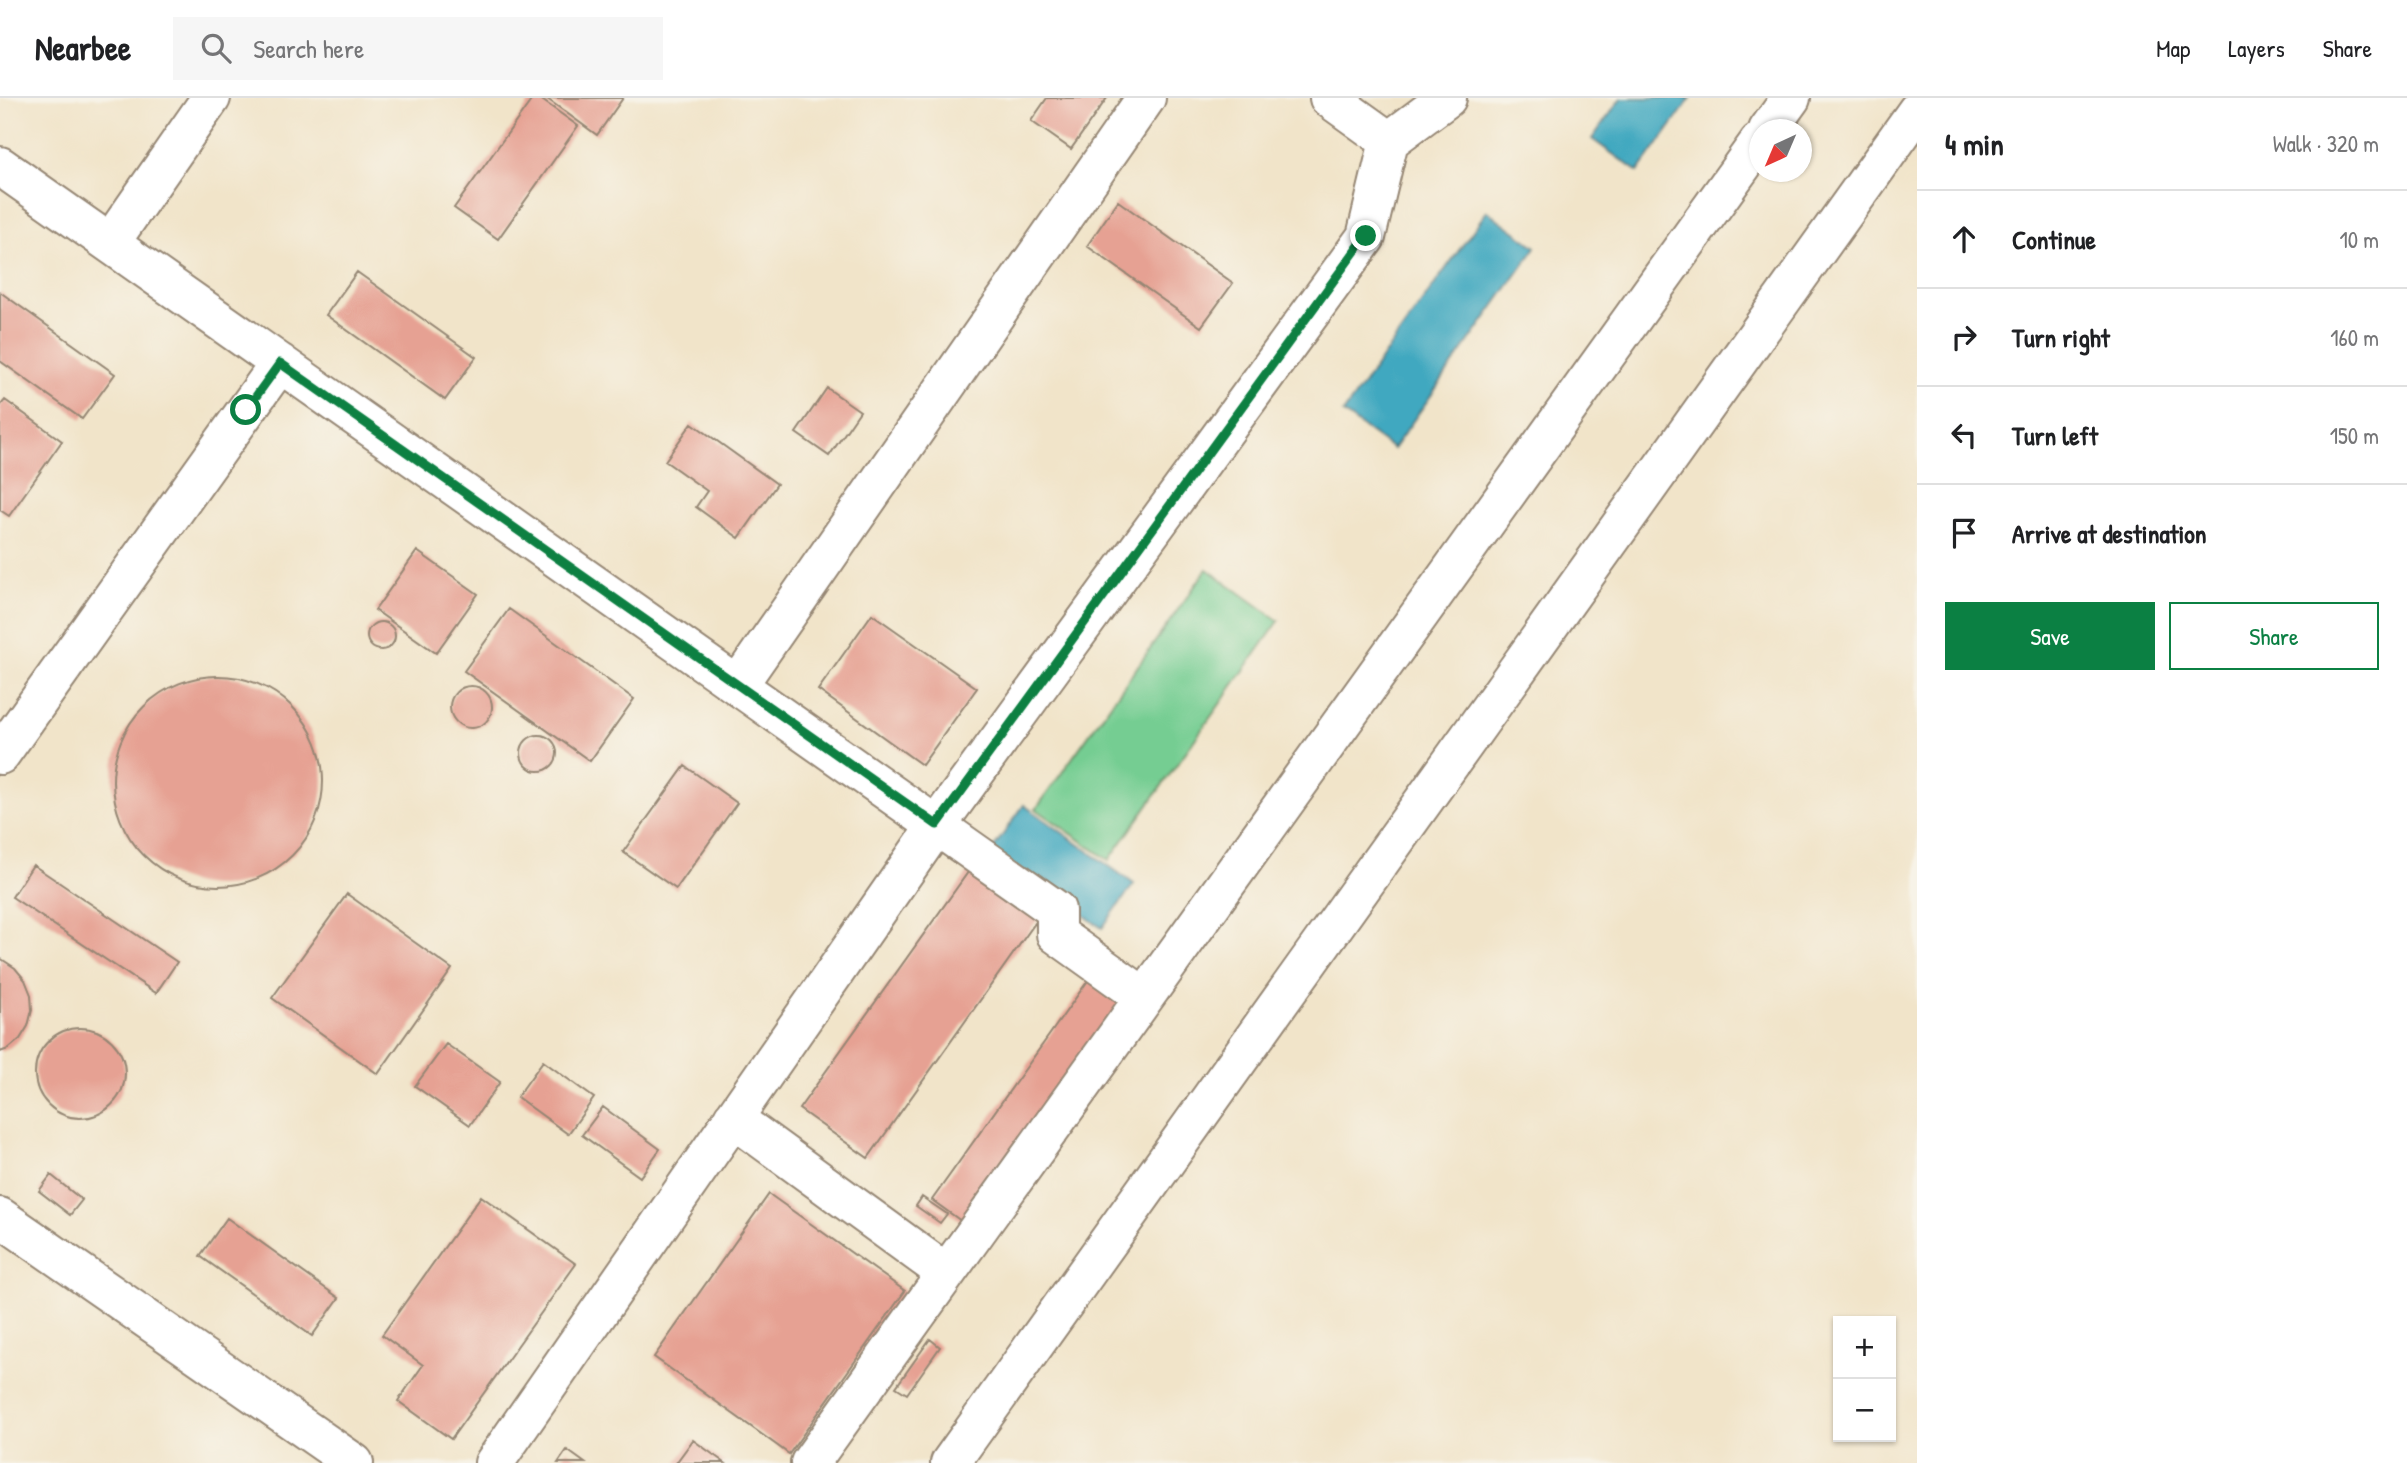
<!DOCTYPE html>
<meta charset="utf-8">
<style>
:root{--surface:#fff;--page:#f6f6f6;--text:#202124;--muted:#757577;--line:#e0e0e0;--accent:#0b8043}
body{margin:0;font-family:"Patrick Hand",sans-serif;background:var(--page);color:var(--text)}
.controls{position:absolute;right:21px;bottom:21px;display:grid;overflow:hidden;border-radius:0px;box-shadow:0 2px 5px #0004}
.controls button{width:63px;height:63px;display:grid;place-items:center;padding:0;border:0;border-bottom:2px solid var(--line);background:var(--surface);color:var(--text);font:35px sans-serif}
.compass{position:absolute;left:1749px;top:21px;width:63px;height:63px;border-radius:50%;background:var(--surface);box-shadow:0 2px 5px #0004;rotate:224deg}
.stop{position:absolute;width:21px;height:21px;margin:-16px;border:5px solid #0b8043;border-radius:50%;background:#fff}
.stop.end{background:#0b8043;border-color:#fff;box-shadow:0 2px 7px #0008}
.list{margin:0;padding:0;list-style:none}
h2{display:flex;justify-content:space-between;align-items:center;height:91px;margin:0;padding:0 28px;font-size:30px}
h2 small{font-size:23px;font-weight:400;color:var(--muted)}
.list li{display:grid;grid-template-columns:46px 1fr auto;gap:21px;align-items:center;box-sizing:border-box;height:98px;padding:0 28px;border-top:2px solid var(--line)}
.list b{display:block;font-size:26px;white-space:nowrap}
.list em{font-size:23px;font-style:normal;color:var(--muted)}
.actions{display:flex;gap:14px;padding:21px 28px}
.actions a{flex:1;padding:16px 0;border:2px solid var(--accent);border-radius:0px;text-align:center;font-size:24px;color:var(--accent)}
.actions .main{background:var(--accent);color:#fff}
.icon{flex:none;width:38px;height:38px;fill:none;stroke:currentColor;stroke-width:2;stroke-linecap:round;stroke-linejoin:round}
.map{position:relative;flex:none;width:1917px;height:1365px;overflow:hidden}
header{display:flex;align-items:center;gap:42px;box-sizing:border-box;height:98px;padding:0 35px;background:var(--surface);border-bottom:2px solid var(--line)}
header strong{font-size:33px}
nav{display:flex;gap:38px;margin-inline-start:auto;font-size:24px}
.search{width:490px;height:63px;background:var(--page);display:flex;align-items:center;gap:18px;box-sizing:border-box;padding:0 24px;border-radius:0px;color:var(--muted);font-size:26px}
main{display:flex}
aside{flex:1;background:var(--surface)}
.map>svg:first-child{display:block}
.green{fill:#75cd92;stroke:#587c58;stroke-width:2}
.water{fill:#40a8c0;stroke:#3e696f;stroke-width:2}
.building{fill:#e6a193}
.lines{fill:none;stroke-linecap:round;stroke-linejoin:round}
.minor-casing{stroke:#968774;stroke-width:42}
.minor{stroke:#fff;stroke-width:38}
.route{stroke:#0b8043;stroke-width:9}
</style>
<header>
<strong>Nearbee</strong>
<div class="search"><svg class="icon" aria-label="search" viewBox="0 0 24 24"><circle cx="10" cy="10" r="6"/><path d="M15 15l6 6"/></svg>Search here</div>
<nav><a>Map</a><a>Layers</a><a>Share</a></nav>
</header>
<main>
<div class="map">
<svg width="1917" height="1365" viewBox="0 0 1917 1365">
<rect width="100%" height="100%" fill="#f7f3e8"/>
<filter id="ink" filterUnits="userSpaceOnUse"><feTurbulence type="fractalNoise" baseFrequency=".0143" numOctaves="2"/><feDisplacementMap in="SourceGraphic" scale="14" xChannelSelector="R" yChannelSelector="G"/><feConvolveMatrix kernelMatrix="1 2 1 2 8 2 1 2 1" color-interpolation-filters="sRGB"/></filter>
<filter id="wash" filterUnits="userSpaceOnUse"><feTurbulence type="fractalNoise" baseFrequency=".00686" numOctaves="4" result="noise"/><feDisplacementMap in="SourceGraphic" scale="28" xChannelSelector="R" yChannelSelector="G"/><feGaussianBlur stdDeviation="1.57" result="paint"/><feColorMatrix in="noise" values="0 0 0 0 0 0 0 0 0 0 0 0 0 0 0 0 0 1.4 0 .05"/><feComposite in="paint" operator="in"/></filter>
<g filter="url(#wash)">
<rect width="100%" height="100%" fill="#f1e4c9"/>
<path class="green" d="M1207,471L1279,523L1109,762L1036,711Z"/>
<path class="water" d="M1621,0H1691L1638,74L1592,41Z
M1487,113L1536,149L1393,351L1343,315Z
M1024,707L1134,786L1102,830L992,752Z"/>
<g id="blocks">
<path class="building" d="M533,0H539L578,28L498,141L454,110Z
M546,0H623L597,37Z
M1047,0H1107L1071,51L1031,23Z
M1118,103L1233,185L1201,229L1087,148Z
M357,174L476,259L445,302L326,217Z
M0,194L115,276L82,321L0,263Z
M827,290L860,313L829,358L796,335Z
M5,302L62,343L9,418L0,412V308Z
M692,325L777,386L739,440L696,409L707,393L665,363Z
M417,453L478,496L436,555L375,512Z
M509,511L634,601L590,663L464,573Z
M872,516L977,590L922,667L818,592Z
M367 538a14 14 0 1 1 28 0a14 14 0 1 1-28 0Z
M113 683a105 105 0 1 1 210 0a105 105 0 1 1-210 0Z
M450 609a21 21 0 1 1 42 0a21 21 0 1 1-42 0Z
M521 655a18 18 0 1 1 36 0a18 18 0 1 1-36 0Z
M685,668L737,705L676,791L623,754Z
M976,763L1045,811L868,1060L799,1011Z
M33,767L177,864L156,895L12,799Z
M347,796L452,871L378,976L272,900Z
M0,860L15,870L25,882L31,897L32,912L28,928L20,941L8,951L0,954Z
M1092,877L1128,903L968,1128L932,1102Z
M35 975a45 45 0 1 1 90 0a45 45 0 1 1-90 0Z
M446,946L500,984L470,1027L415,988Z
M543,963L594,1000L568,1036L517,999Z
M603,1009L660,1051L640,1079L582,1037Z
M51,1077L82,1102L70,1117L39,1093Z
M769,1096L905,1193L789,1356L654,1259Z
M481,1098L576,1166L451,1341L398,1303L423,1267L382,1237Z
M922,1099L947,1116L940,1125L916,1108Z
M227,1120L339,1200L312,1238L200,1158Z
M930,1241L940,1249L907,1296L896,1289Z
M693,1342L725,1365H676Z
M567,1352L585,1365H558Z"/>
</g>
</g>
<g filter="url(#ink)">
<use href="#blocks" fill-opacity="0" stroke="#968774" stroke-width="2"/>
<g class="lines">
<g class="minor-casing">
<path id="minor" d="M1329,0L1389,43L1447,0
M1768,32L1791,0
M0,68L1056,812V836L1144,899
M110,145L211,0
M738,587L1146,0
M0,657L280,265
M733,1020L946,1175
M0,1119L354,1365
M494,1365L937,727L1366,139L1389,43
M810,1365L1759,44
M950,1365L1917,13"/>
</g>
<use href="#minor" class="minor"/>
</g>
</g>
<g class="lines" filter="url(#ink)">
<path class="route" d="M246,312L280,265L937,727L1366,138"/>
</g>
</svg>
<div class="controls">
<button>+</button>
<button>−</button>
</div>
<svg class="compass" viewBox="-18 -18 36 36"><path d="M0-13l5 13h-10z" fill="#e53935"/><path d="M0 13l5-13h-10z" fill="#757577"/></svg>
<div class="stop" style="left:246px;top:312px"></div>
<div class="stop end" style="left:1366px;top:138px"></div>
</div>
<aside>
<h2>4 min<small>Walk · 320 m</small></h2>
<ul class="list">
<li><svg class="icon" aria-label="ahead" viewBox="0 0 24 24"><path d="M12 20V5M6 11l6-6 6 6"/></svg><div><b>Continue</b></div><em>10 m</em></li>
<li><svg class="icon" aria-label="right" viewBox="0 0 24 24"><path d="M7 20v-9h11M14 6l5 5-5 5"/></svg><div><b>Turn right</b></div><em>160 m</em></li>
<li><svg class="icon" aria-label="left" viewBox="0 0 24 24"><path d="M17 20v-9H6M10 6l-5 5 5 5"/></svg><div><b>Turn left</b></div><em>150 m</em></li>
<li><svg class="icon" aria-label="arrive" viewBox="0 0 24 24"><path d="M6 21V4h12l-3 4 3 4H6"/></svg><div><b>Arrive at destination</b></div></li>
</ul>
<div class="actions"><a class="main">Save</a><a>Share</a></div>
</aside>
</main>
